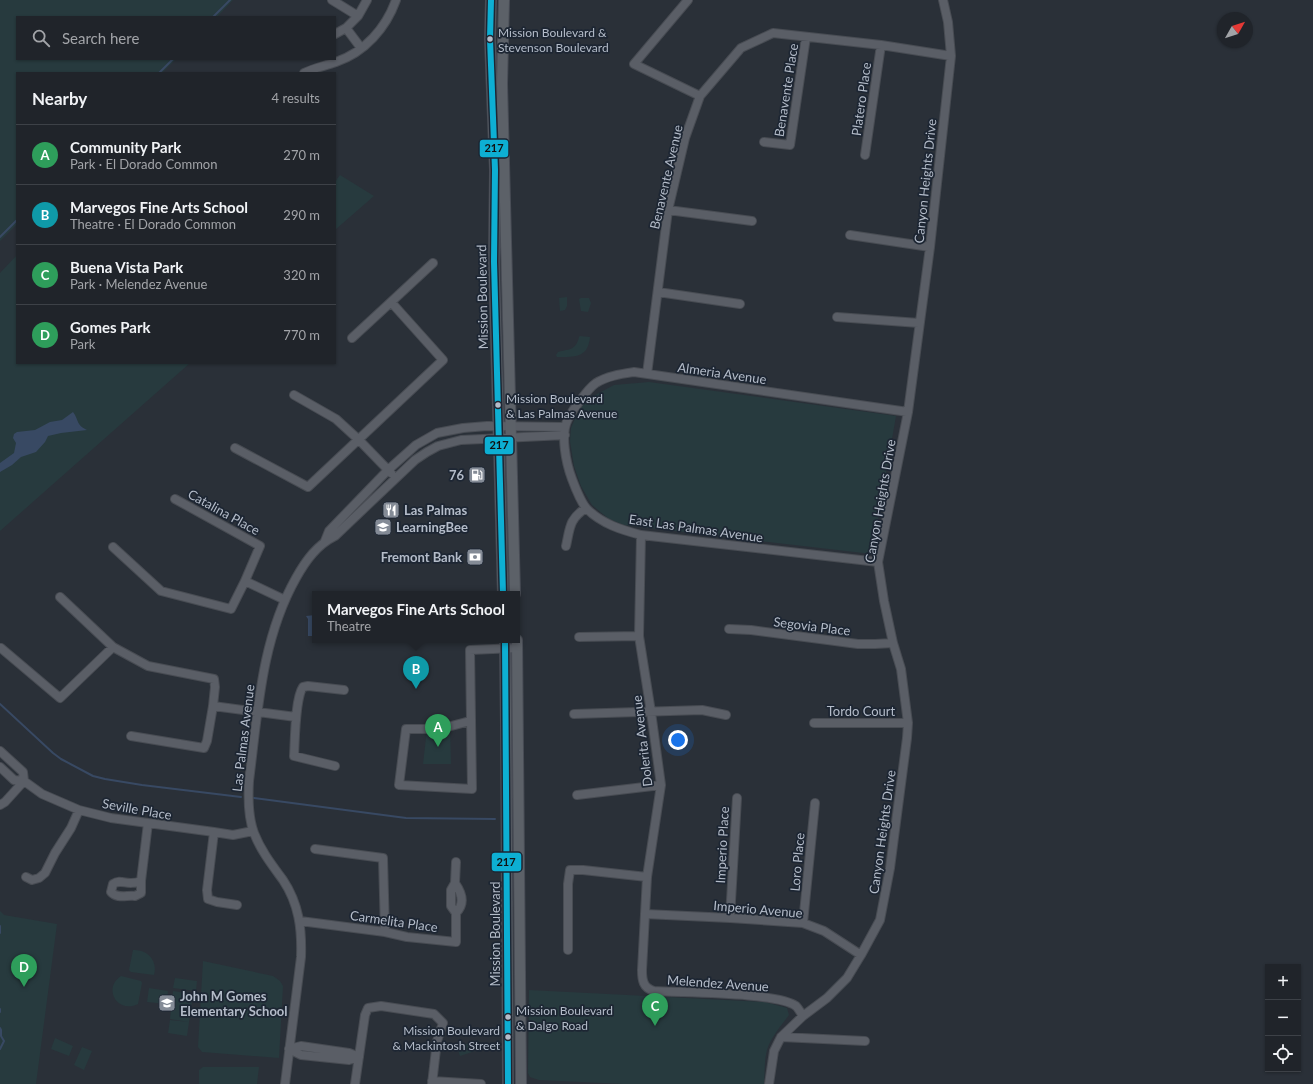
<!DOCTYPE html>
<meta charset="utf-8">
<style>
:root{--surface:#20242a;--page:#282c32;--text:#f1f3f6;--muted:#a2a4a8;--line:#3d4147;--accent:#848b96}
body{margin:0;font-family:Lato,sans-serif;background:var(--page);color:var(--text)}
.controls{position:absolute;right:12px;bottom:12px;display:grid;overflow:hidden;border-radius:0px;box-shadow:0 1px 3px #0004}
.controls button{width:36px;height:36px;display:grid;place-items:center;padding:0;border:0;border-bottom:1px solid var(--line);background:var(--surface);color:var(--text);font:20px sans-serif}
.compass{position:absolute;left:1217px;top:12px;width:36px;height:36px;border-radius:50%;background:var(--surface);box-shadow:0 1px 3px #0004;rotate:51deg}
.you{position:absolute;left:678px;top:740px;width:14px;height:14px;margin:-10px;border:3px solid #fff;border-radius:50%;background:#1a73e8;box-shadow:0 0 0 6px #1a73e833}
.badge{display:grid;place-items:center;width:26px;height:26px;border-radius:50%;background:var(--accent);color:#fff;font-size:13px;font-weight:700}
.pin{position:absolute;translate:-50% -33px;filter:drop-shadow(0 1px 2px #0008)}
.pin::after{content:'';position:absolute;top:21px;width:14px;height:12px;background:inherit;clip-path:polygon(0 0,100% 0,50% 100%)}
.popup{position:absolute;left:312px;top:591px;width:208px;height:52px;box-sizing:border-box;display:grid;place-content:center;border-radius:0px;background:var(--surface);filter:drop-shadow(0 1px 3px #0005);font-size:13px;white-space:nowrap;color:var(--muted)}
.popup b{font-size:15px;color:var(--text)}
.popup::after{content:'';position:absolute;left:50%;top:100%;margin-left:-8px;border:8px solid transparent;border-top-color:var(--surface)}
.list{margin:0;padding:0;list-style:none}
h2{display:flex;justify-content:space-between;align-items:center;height:52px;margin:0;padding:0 16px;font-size:17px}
h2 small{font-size:13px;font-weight:400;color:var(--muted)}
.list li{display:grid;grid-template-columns:26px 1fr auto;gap:12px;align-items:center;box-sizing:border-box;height:60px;padding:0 16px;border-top:1px solid var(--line)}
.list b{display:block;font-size:15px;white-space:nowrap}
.list p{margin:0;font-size:13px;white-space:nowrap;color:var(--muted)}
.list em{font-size:13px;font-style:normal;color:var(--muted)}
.icon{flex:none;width:22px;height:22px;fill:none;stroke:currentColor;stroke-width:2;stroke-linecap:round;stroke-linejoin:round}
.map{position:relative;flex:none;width:1313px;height:1084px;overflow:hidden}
.search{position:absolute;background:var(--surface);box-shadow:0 1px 3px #0004;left:16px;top:16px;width:320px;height:44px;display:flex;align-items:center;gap:10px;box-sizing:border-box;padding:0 14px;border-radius:0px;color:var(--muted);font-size:15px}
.panel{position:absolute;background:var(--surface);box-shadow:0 1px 3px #0004;left:16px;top:72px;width:320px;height:292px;border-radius:0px}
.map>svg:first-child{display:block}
.green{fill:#273a3e}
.water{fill:#384963}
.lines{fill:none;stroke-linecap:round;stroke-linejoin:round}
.stream{stroke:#384963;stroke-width:2}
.minor-casing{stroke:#484c53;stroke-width:10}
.major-casing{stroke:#484c55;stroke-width:12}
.minor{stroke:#5a5e66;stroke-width:8}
.major{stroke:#5c6168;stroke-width:10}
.bus-1-casing{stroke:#1d2633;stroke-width:9}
.bus-1{stroke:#0dafd3;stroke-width:6}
.bus-dot{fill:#b4bcc9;stroke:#1d2633;stroke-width:1.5}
.labels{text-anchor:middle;stroke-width:3.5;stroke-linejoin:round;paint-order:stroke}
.bus-label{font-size:12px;fill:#b4bcc9;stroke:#1d2633;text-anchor:start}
.street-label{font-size:13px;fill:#b4bcc9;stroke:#1d2633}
.poi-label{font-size:13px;font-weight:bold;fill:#b4bcc9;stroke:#1d2633;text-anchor:start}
.line-badge{stroke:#1d2633;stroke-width:1.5}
.pale-badge-label{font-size:11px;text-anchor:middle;font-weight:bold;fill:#111}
</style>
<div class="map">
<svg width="1313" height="1084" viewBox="0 0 1313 1084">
<rect width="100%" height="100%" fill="#2a3038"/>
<path class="green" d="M0,0H233L217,17H17V59H176L162,73H17V224L0,241Z
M340,175L374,196L335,230V182Z
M17,255V363H190L0,531V273Z
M567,297V306L565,310L560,311L559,298Z
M581,298H589L591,303L588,312L581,311L579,299Z
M580,336L590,337C588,358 575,357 557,357L556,355L558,352C568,349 576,351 579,337Z
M649,382L896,416L872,554L624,525L609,519L592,505L581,486L574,466L570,441L571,428L577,414L586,400L614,385Z
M450,726L451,764H423L427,729Z
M0,911L4,915L57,924L36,1084H0Z
M133,950C148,949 158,961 154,975L131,972L129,970Z
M203,961L273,976L280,981L283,986L279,1058L202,1052L198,1047Z
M121,976L141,981L142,983L138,1004C118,1014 102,989 121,976Z
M175,978L197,981L196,991L173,988Z
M149,988L168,991L167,1004L147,1002Z
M529,990L765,1002L787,1008L789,1015C781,1026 771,1037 767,1050C764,1061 765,1073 764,1084H623L539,1080L530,1077L528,1073Z
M173,991L193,994L189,1022L170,1019Z
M170,1020L189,1022L187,1036L168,1033Z
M55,1038L73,1046L69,1056L51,1049Z
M478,1040L481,1049L460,1056L457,1047Z
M82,1047L92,1051L84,1070L74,1065Z
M203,1067H259L257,1084H199V1070Z"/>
<path class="water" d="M73,412C79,420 76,425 87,430L61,433L48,436L45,442L36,452L21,457L12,465L0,472V463L14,453L16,443L13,438L14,434L17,432L35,430L50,422L62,420Z
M315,615V636H308V619L306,616Z"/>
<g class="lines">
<path class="stream" d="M213,17L230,0
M159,73L173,59
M0,237L17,220
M0,704L53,753L61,759L93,776L105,779L142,785L241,797
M254,798L406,818L495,819
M0,926V933
M0,1009V1012
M0,1028L1,1030V1036L4,1041L0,1049"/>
<g class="minor-casing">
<path id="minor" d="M332,0L358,16
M688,0L634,64L700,96
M335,34L346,28
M361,48L346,28L358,16L367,0
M304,73C314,68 325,66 336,62C365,52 386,28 396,0
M764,142L790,145L806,37
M865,155L881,45
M668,210L752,221
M850,235L930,247
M658,292L740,304
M837,317L919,323
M352,338L391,302
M647,374L668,210L685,138L700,96L741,48L773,33L881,45L951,56
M294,395L336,419L359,440L391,473
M235,448L308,487L443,360L391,302L433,263
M641,535L639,636L651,712L661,785L647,877L642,970C642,980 643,988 654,991C681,993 778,992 796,1006C798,1008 801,1013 803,1016
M325,541L329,531L388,470L416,445L437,433L463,428L487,426L565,427
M566,546C570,528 569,519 586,508
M113,547L161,591L231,609L245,581L260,546L175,499
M878,562L641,535C622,530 602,524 587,509C581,503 575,487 572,479C566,463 560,434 568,419C571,413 575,407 580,401C585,394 589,388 596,383C607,376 621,374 634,372L908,412
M245,581L285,600
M60,597L113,647L148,666L214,679L215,687L213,706L296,717
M729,629L751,630L858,644H875L893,643
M579,637L639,636
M1,648L60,698L113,647
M574,714L702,710L726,715
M470,721L440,729H406L399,785L472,789L470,650L517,648
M814,723H908
M131,736L204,748L207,741L213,706
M0,751L23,772L24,781
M335,766L294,756C295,741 295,698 303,687L308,686L344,690
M0,767L14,780L24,781L42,794L79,810L111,818L214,832L233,835L253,831
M577,795L661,785
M0,805L5,802L24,781
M214,832L207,890L208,899L217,902L237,905
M315,849L383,858L385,932
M26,877L32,880L39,878L45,873L55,853L71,828L79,810
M141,881C127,887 122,878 113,884L111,892C117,899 127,895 135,896L141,893V881L148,823
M455,883C462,893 465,904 456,913
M645,914L730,918L803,923L824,931L861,955
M730,918L737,798
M300,921L385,932L407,937L456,942V913L451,906V890L455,883L456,862
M803,923L815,803
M568,950V884L570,870H583L647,877
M781,1037L865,1041
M289,1049L301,1055L349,1060L359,1057
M289,1049L301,1046L349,1053L359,1057
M432,1081L481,1084
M285,1084L301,957C302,929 299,904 283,880C272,865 261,851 254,833C248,817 248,798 249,781C258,712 261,640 296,578C306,560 317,545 335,536L415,460L427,452L438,446L461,440L565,435
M355,1084L365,1015L368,1008L381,1006L434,1014L443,1023L437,1041L432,1084
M769,1084L774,1051L781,1037L803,1016L827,998L847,978L861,955L880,920L890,868L907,738L908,723L901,669L893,643L884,601L878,562L908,412L930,247L951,56L948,22L943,0"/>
</g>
<g class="major-casing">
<path id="major" d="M491,0L490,39L495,170L494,262L503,594
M504,0L502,84L515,594
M505,640L506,726L508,1084
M517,640L521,1084"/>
</g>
<use href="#minor" class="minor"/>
<use href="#major" class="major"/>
<g class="bus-1-casing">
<path id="bus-1" d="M491,0L490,39L495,170L494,262L503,594
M505,640L508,1084"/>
</g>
<use href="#bus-1" class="bus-1"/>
</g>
<defs>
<g id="fuel-square" transform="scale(0.9)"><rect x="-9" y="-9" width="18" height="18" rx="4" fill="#848b96" stroke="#1d2633"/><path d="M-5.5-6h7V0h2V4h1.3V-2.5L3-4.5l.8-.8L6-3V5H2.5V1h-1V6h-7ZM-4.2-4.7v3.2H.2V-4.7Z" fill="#fff"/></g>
<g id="restaurant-square" transform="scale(0.9)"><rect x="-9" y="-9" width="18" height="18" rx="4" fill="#848b96" stroke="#1d2633"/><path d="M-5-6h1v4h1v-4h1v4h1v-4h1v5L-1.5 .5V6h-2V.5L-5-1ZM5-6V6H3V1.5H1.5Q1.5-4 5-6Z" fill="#fff"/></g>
<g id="school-square" transform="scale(0.9)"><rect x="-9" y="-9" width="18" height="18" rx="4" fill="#848b96" stroke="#1d2633"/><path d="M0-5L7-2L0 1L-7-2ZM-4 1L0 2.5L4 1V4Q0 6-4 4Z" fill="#fff"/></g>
<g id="bank-square" transform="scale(0.9)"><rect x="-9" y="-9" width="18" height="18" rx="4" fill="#848b96" stroke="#1d2633"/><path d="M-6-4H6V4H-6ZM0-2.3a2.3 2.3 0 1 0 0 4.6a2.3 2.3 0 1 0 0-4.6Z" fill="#fff"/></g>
</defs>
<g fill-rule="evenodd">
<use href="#fuel-square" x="477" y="475"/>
<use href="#restaurant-square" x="391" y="510"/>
<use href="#school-square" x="383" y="527"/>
<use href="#bank-square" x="475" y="557"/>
<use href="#school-square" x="167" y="1003"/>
</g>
<g class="bus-dot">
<circle cx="490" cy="39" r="3.5"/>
<circle cx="498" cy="405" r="3.5"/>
<circle cx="508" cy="1017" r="3.5"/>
<circle cx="508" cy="1037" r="3.5"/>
</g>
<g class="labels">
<g class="bus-label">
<text x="498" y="37">Mission Boulevard &amp;<tspan x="498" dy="15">Stevenson Boulevard</tspan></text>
<text x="506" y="403">Mission Boulevard<tspan x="506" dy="15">&amp; Las Palmas Avenue</tspan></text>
<text x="516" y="1015">Mission Boulevard<tspan x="516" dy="15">&amp; Dalgo Road</tspan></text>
<text x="500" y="1035" text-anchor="end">Mission Boulevard<tspan x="500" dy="15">&amp; Mackintosh Street</tspan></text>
</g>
<g class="street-label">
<text transform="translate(786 90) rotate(-81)" y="5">Benavente Place</text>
<text transform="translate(861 99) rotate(-82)" y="5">Platero Place</text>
<text transform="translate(666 177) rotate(-77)" y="5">Benavente Avenue</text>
<text transform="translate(925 181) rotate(-84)" y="5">Canyon Heights Drive</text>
<text transform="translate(482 297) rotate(-91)" y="5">Mission Boulevard</text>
<text transform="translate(722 373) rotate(8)" y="5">Almeria Avenue</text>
<text transform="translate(880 501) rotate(-80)" y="5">Canyon Heights Drive</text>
<text transform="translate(224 512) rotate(29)" y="5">Catalina Place</text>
<text transform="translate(696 528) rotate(8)" y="5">East Las Palmas Avenue</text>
<text transform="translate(812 626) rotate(7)" y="5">Segovia Place</text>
<text x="861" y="716">Tordo Court</text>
<text transform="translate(243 738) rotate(-83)" y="5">Las Palmas Avenue</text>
<text transform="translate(642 741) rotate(-97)" y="5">Dolerita Avenue</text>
<text transform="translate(137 809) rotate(10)" y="5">Seville Place</text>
<text transform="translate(882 832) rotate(-82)" y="5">Canyon Heights Drive</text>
<text transform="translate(722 845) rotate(-87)" y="5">Imperio Place</text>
<text transform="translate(797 862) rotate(-85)" y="5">Loro Place</text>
<text transform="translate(758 909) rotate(5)" y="5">Imperio Avenue</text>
<text transform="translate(394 921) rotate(8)" y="5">Carmelita Place</text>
<text transform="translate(495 934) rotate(-90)" y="5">Mission Boulevard</text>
<text transform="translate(718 983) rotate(4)" y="5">Melendez Avenue</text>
</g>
<g class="poi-label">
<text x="464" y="480" text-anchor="end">76</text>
<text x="404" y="515">Las Palmas</text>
<text x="396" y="532">LearningBee</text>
<text x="462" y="562" text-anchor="end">Fremont Bank</text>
<text x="180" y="1001">John M Gomes<tspan x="180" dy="15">Elementary School</tspan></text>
</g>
</g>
<g class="line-badge">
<rect x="479" y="139" width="30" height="19" rx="4" fill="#0dafd3"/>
<rect x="484" y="436" width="30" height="19" rx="4" fill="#0dafd3"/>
<rect x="491" y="852" width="31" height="20" rx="4" fill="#0dafd3"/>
</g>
<g class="pale-badge-label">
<text x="494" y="152">217</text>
<text x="499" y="449">217</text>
<text x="506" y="866">217</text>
</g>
</svg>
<div class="controls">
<button>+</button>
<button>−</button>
<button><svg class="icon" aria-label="locate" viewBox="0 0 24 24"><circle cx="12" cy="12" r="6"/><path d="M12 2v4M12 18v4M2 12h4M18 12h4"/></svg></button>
</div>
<svg class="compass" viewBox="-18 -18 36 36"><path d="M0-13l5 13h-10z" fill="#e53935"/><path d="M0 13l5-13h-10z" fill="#a2a4a8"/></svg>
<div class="you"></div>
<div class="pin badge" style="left:438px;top:747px;background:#2e9e5b">A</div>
<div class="pin badge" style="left:416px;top:689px;background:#0f9aa8">B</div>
<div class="popup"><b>Marvegos Fine Arts School</b>Theatre</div>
<div class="pin badge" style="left:655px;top:1026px;background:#2e9e5b">C</div>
<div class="pin badge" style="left:24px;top:987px;background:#2e9e5b">D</div>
<div class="search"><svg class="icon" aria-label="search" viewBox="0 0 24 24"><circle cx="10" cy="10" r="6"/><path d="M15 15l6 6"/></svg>Search here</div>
<section class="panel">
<h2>Nearby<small>4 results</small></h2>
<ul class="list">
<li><span class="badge" style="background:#2e9e5b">A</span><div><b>Community Park</b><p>Park · El Dorado Common</p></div><em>270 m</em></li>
<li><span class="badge" style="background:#0f9aa8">B</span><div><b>Marvegos Fine Arts School</b><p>Theatre · El Dorado Common</p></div><em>290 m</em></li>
<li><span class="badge" style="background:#2e9e5b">C</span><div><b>Buena Vista Park</b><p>Park · Melendez Avenue</p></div><em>320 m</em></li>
<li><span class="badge" style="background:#2e9e5b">D</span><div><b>Gomes Park</b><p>Park</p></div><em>770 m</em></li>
</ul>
</section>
</div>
